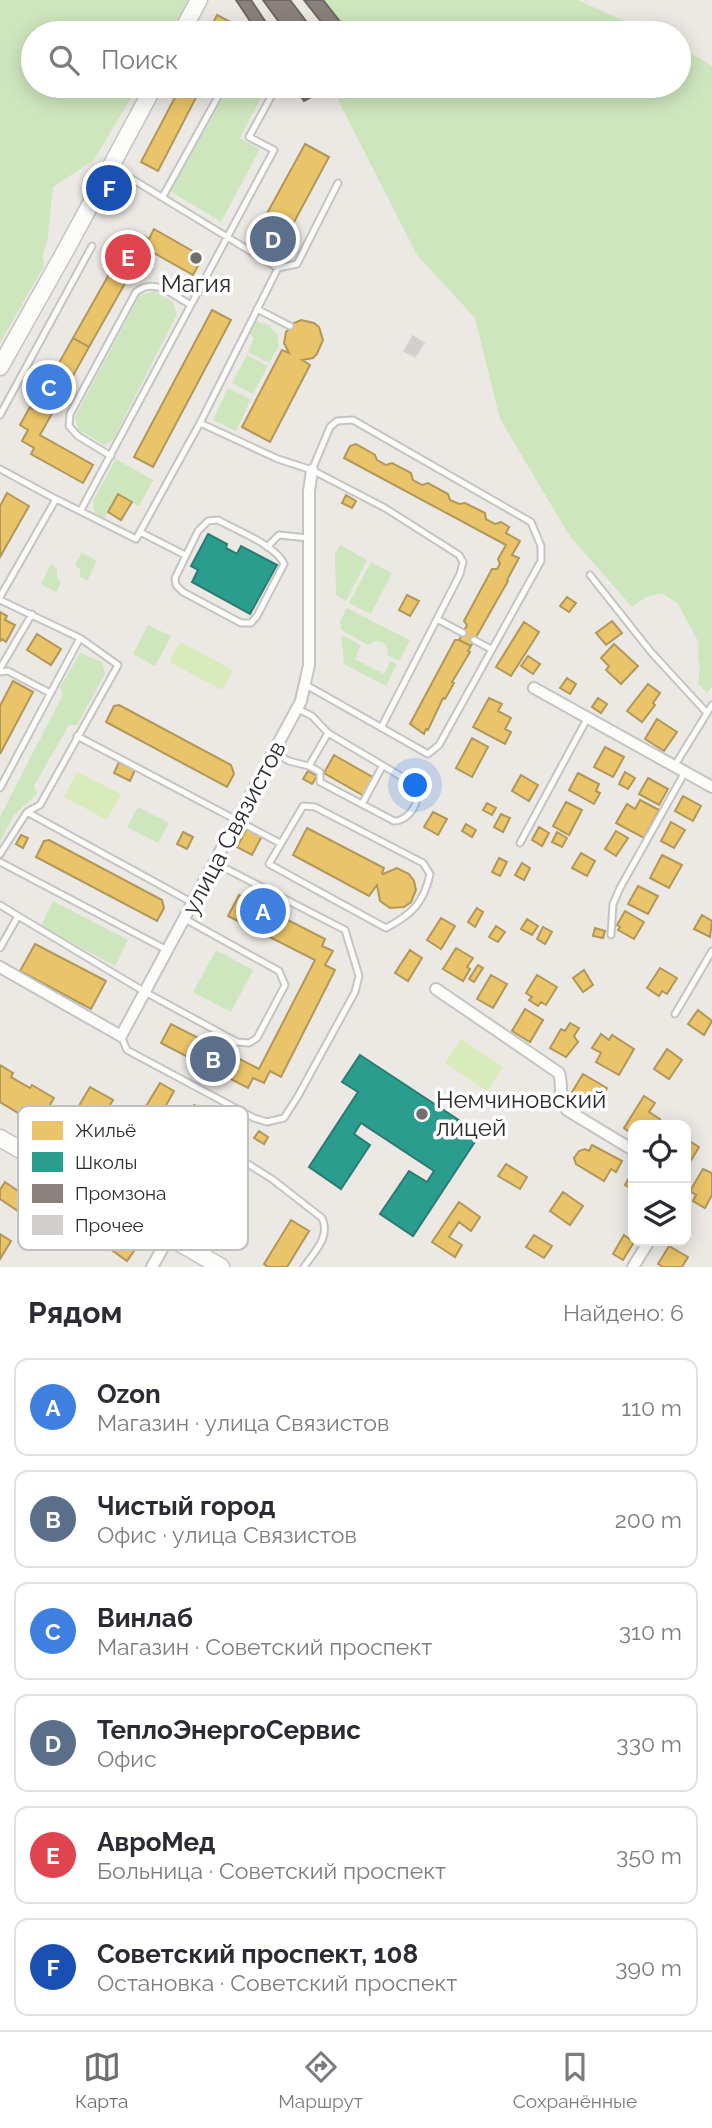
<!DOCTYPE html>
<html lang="ru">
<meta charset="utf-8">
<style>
:root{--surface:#fff;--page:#f2f2f3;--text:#2b2b33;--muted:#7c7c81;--line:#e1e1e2;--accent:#706f6e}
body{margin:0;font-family:Raleway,sans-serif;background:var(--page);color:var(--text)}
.controls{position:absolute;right:21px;bottom:21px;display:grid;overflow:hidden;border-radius:14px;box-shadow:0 4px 18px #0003}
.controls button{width:63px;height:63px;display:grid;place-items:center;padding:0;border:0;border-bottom:2px solid var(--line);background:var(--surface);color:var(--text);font:35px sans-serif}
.you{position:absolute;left:416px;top:786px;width:24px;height:24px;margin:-18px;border:5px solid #fff;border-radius:50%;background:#1a73e8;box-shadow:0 0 0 10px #1a73e833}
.badge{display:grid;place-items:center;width:46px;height:46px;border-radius:50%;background:var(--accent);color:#fff;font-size:23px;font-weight:700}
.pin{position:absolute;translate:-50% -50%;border:4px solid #fff;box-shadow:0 2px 7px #0006}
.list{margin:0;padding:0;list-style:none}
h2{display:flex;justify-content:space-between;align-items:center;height:91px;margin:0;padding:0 28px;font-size:30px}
h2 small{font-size:23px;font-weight:400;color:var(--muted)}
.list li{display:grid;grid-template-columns:46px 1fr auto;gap:21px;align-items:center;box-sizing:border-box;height:98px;margin:0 14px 14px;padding:0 14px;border:2px solid var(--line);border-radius:14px}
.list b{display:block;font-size:26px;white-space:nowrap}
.list p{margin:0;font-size:23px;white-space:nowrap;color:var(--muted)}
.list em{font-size:23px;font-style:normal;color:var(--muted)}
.icon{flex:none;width:38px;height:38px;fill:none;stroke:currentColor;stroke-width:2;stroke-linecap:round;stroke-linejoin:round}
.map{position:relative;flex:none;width:712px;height:1267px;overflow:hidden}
.search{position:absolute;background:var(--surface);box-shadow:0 4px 18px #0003;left:21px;right:21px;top:21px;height:77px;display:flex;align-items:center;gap:18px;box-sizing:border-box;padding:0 24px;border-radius:38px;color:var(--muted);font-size:26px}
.sheet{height:763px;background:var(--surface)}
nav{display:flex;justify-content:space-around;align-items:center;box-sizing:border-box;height:98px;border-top:2px solid var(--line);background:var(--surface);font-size:19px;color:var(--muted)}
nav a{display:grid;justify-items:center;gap:4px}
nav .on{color:var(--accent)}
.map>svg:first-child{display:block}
.green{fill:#cee6be}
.pitch{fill:#d9eabb}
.homes{fill:#e9c46a;stroke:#b19758;stroke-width:2}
.schools{fill:#2a9d8f;stroke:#2b7c72;stroke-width:2}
.industry{fill:#8a817c;stroke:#6e6865;stroke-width:2}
.building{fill:#d1cecb;stroke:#d7d4d0;stroke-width:2}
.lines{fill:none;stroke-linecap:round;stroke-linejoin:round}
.lane-casing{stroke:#c5c4c5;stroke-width:9}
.street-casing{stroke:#c5c4c5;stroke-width:14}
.secondary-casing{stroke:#c5c4c5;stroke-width:19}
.lane{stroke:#fcfcfb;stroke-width:5}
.street{stroke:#fcfcfb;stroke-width:10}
.secondary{stroke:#fcfcfb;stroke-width:16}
.poi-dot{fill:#706f6e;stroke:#fff;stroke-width:2.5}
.labels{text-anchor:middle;stroke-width:7;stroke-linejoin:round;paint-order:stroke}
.poi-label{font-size:24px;fill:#2e2e2e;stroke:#fff}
.street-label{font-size:24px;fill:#2e2e2e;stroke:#fff}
.key{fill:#fff;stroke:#c0c0c0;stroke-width:2}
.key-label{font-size:19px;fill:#2e2e2e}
</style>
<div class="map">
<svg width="712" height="1267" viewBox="0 0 712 1267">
<rect width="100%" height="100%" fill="#ece8e4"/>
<path class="green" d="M0,0H189L169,33H33V86H138L94,160L53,187L47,244L43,253L44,266L0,343Z
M323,0H578L650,33H349Z
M679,46L712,66V686L707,693L698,683L700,668L698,658L699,643L678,604L662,593L646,597L632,607L569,535L500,419L475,318L417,255L338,100L355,86H679Z
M230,86H248L263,94L240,138L260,149L221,222L170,191Z
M154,291L173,302L177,314L113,440L104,445L79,430L75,417L140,295Z
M252,320L271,326L270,328L277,333L279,346L269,363L248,352L254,338L246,331Z
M247,355L268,366L253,394L232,383Z
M228,388L251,399L236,431L213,420Z
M116,459L153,480L139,506L118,494L104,518L94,512L93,501Z
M340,545L367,560L346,601L336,595L335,554Z
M82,553L97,561L87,581L80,577V570L75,564Z
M371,562L392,573L371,614L349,603Z
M51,564L57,569V577L61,583L56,592L41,584Z
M347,608L410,640L399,661L387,655L388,650L384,643L376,641L368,645L341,630L340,621Z
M148,625L171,636L155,666L133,654Z
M341,635L361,645L355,659L384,674L391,661L397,664L386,686L344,664Z
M80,653L102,662L105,674L77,725H69L34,786L37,794L14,815L0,842V817L63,694L60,687Z
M138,807L169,823L158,843L127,827Z
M53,901L128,940L115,966L41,926Z
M216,950L253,970L231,1012L193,992Z"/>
<path class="pitch" d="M180,642L233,670L222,690L169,662Z
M77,772L121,794L107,820L64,797Z
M461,1039L503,1067L487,1091L445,1063Z"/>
<path class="homes" d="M217,15L234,24L229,33H208Z
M181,86H202L158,171L141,162Z
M305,144L329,157L278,252L253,239Z
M154,229L203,257L193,275L145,248L89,347L73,338L116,262L113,260L122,244L130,248L133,243L130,242L136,232L149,239Z
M212,310L231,320L153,467L134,457Z
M301,320L314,323L319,327L323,340L317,354L313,358L302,360L310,365L270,442L242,427L282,350L289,353L284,343L286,332L294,323Z
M73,338L89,347L40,435L93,465L83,483L31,454L34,448L22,441L28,430L20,425L30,407L33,409Z
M356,444L375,455L377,460L386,465L392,463L411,473L413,480L422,485L428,483L448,494L450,500L459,504L465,503L485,513L486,519L495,524L501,522L509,527L506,533L520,541L512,555L519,558L507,580L508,581L471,646L459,640L467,625L464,621L492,569H497L500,564L498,559L506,545L344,458L350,446Z
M7,493L29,506L0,557V506Z
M118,494L132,502L121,520L108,512Z
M346,495L356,501L352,508L342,503Z
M407,595L419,601L410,616L399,610Z
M567,597L576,603L569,612L560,606Z
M0,612L7,616L5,620L15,625L6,642L2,639L0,641Z
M612,621L622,633L606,645L596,633Z
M524,622L539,632L511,676L496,667Z
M37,634L61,649L51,665L27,650Z
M455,640H459L471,646L468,651L470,652L452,682L454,683L445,699L443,698L428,730L426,729L424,734L410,724Z
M614,644L638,666L621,684L606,670L609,666L601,658Z
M528,656L540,664L533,674L521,666Z
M567,678L576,684L570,694L560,688Z
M13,681L33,692L0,754V706Z
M648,684L660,693L653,703L655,705L642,722L627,711Z
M489,698L502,704L498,711L511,718L505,729L511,732L505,744L473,727Z
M598,698L607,704L601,713L592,707Z
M119,705L231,765L234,774L227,787L106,722L114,706Z
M657,719L677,732L664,751L645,739Z
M472,738L488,747L472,777L456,768Z
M605,747L624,757L613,777L594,767Z
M334,755L374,778L364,796L324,773Z
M119,762L135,770L130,781L114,773Z
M308,771L317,776L312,784L303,779Z
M625,772L635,778L628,789L619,784Z
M578,773L599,784L596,791L600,793L594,804L569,790Z
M521,775L538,785L529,801L512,791Z
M648,778L668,789L659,805L639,794Z
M683,796L701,806L693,821L675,811Z
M640,800L659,810L644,838L616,823L627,804L635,809Z
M566,802L582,810L569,835L553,826Z
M487,803L496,808L492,815L483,810Z
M433,812L447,819L438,835L424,827Z
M501,814L510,818L503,832L494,827Z
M671,822L685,830L674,848L661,841Z
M466,824L476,830L472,837L462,831Z
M539,827L549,833L542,846L532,840Z
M247,828L262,836L252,855L237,847Z
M307,828L384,868L382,873L383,874L397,868L409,874L414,881L416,890L411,902L404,907L390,908L380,901L377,885L369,896L293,855Z
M616,831L628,838L616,856L605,849Z
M183,832L193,837L187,849L177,844Z
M557,832L567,838L562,847L552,842Z
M21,835L28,838L23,848L16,844Z
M49,840L162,900L164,908L157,921L36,857L44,841Z
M581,853L595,861L587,876L572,868Z
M662,855L682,865L669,888L650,878Z
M499,858L507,862L500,876L492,872Z
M522,863L530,868L524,880L515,875Z
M638,886L658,896L648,914L628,904Z
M239,895L325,939L322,946L333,951L325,965L335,970L281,1077L270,1071L264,1083L253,1078L248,1088L161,1043L171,1024L259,1069L315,960L228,916Z
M477,908L483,912L475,927L468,922Z
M625,911L644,922L634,939L618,930L620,927L617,925Z
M702,915L712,921L710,937L694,929Z
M441,918L455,926L441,949L427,940Z
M527,919L538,926L532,935L521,929Z
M496,926L505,932L498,942L489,937Z
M543,927L552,932L545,944L537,939Z
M595,928L605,931L603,938L593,936Z
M35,944L106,981L91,1009L20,971Z
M456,948L473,958L467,967L470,969L463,981L443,969Z
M410,950L422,958L408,981L395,973Z
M478,965L483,968L474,982L469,979Z
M660,968L677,978L667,994L662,991L659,996L647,988Z
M584,970L593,985L583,992L573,978Z
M491,975L507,984L493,1008L477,999Z
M537,975L557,987L546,1005L541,1002L538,1006L529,1000L532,997L526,993Z
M525,1009L543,1020L530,1042L512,1031Z
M698,1010L712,1021L704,1035L688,1024Z
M570,1023L579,1028L574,1036L578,1042L566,1057L550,1048L561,1029L565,1031Z
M601,1034L609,1040L612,1035L634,1049L619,1075L596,1062L601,1053L592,1048Z
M667,1049L682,1060L669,1079L654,1069Z
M0,1065L13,1073L11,1077L30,1088L32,1085L54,1098L38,1125L0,1102Z
M583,1074L607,1088L594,1110L574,1098L576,1095L572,1092Z
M160,1083L174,1091L152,1130L137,1121Z
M90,1087L113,1100L78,1161L54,1148Z
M644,1096L655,1103L649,1112L660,1119L656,1125H633V1135L624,1128Z
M194,1105L209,1113L188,1150L172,1141Z
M259,1131L268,1137L264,1144L254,1138Z
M686,1139L699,1147L690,1162L686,1159Z
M592,1145L622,1161L616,1172L611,1169L604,1181L576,1164L574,1158L579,1151L585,1149L589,1151Z
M506,1164L527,1177L520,1189L498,1176Z
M703,1169L712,1173V1195L705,1208L693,1201L696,1195L690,1191Z
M633,1171V1190L625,1185Z
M5,1182L21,1193L28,1183L37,1189L21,1213L0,1199V1190Z
M563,1192L583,1206L570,1225L550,1211Z
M459,1202L480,1217L471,1231L459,1222L449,1237L462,1245L455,1257L432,1242Z
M291,1220L309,1231L287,1267H268L264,1264Z
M126,1231L141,1241L127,1261L113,1251Z
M0,1234L11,1241L0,1259Z
M534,1235L552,1246L544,1258L526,1247Z
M624,1235L634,1242L623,1260L613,1254Z
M669,1246L688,1257L682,1267H663L658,1264Z"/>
<path class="schools" d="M208,534L227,544L226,548L237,554L241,546L277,565L250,614L192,582L198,570L191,566Z
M360,1055L480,1134L413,1236L380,1214L409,1171L427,1182L434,1171L361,1123L354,1134L370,1145L341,1189L309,1167L358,1092L342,1082Z"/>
<path class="industry" d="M236,0H251L273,33H258Z
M263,0H290L315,33H287Z
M304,0H323L349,33H330Z
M294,86H311L317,94L304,101Z"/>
<path class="building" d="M413,336L424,343L415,357L404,351Z"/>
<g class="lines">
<g class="lane-casing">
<path id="lane" d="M114,168L278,268L297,264L338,183
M163,196L224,86
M257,309L290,326
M0,415L92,246
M200,423L278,459L312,470L385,508L459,555L463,562L460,574L381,728
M111,456L78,436L69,426L70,414L136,292C155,277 172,295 191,305
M0,469L50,496L136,539L200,423L278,268
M81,510L274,150L249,137L273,93L260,86
M218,520C236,530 277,546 284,564L257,616L251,623H241L183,592L176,585L175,578L198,531L208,521Z
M140,532L185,555
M267,547L279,535L308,538
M590,575L651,652L707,713
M0,597L56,499
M0,600L80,638L0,788
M437,619L463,633
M474,640L491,649
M1,667L32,614
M0,672L8,671L50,693
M306,685L428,754L439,745L541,561V546L531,522L353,420L337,421L330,427L312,470
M298,709L312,716L328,733L414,784C424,798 410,821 394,821L320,782V772L309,766L328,733
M77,736L280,843
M274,753L289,761L309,766
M675,765L712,705
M362,804L382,767
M303,806L315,807L423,863L430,874C424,903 411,915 386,928L269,864Z
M27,812L193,903
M520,843L587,719
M0,854L27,812L40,805L118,665L80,638
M0,862L167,950
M0,905L18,916L0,948
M18,916L145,992L237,1042L249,1043L257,1038L285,985L279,971L185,919
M611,935L613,904L620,888L685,772
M675,1014L712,951
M121,1036L127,1050L254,1118L267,1122L284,1118L298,1096L355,992L359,976L345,930L215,863
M232,1154L272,1179L322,1218C331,1237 314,1252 304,1267"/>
</g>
<g class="street-casing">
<path id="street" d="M534,688L712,787
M0,967L121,1036L301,701L309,665V491L312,470
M436,989L559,1073C563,1087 558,1097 567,1110L633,1150
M152,1267L169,1237
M633,1267L649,1241"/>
</g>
<g class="secondary-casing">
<path id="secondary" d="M181,33L199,0
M0,367L68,246L154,86
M0,1138L221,1267"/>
</g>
<use href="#lane" class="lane"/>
<use href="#street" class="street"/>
<use href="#secondary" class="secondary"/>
</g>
<g class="poi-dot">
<circle cx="196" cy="258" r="7"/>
<circle cx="422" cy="1114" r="7"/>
</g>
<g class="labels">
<g class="poi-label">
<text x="196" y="292">Магия</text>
<text x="436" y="1108" text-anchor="start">Немчиновский<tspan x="436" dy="28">лицей</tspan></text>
</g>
<g class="street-label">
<text transform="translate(234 828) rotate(-62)" y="8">улица Связистов</text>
</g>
</g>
<rect x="18" y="1106" width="230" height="144" rx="10" class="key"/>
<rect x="32" y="1121" width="31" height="19" fill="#e9c46a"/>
<rect x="32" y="1152" width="31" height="20" fill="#2a9d8f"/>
<rect x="32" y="1184" width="31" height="19" fill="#8a817c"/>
<rect x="32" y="1215" width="31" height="20" fill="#d1cecb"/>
<g class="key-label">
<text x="75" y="1137">Жильё</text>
<text x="75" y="1169">Школы</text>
<text x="75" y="1200">Промзона</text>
<text x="75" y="1232">Прочее</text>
</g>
</svg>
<div class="controls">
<button><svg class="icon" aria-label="locate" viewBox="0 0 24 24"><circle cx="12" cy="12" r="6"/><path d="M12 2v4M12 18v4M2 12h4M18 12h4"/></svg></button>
<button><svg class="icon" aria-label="layers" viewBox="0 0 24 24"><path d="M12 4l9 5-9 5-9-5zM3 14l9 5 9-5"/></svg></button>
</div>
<div class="you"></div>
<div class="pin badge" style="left:263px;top:911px;background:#3f7fe0">A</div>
<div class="pin badge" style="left:213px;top:1059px;background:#5c6f8a">B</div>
<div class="pin badge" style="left:49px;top:387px;background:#3f7fe0">C</div>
<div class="pin badge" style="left:273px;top:239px;background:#5c6f8a">D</div>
<div class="pin badge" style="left:128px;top:257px;background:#e0444e">E</div>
<div class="pin badge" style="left:109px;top:188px;background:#1a4fb4">F</div>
<div class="search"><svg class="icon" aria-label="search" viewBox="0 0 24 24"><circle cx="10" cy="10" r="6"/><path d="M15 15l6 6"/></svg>Поиск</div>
</div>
<section class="sheet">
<h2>Рядом<small>Найдено: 6</small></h2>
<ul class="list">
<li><span class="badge" style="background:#3f7fe0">A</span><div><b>Ozon</b><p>Магазин · улица Связистов</p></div><em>110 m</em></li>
<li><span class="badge" style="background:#5c6f8a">B</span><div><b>Чистый город</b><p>Офис · улица Связистов</p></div><em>200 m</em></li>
<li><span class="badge" style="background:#3f7fe0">C</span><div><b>Винлаб</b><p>Магазин · Советский проспект</p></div><em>310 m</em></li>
<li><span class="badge" style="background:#5c6f8a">D</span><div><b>ТеплоЭнергоСервис</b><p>Офис</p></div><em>330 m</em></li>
<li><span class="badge" style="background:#e0444e">E</span><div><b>АвроМед</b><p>Больница · Советский проспект</p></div><em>350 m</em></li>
<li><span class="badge" style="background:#1a4fb4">F</span><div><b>Советский проспект, 108</b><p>Остановка · Советский проспект</p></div><em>390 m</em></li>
</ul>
</section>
<nav>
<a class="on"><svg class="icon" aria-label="map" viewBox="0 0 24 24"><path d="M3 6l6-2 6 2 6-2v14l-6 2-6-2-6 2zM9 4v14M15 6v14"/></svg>Карта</a>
<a><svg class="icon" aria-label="directions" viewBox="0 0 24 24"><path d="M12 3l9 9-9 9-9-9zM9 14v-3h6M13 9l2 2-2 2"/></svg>Маршрут</a>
<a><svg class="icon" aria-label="saved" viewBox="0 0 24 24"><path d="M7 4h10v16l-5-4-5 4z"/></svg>Сохранённые</a>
</nav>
